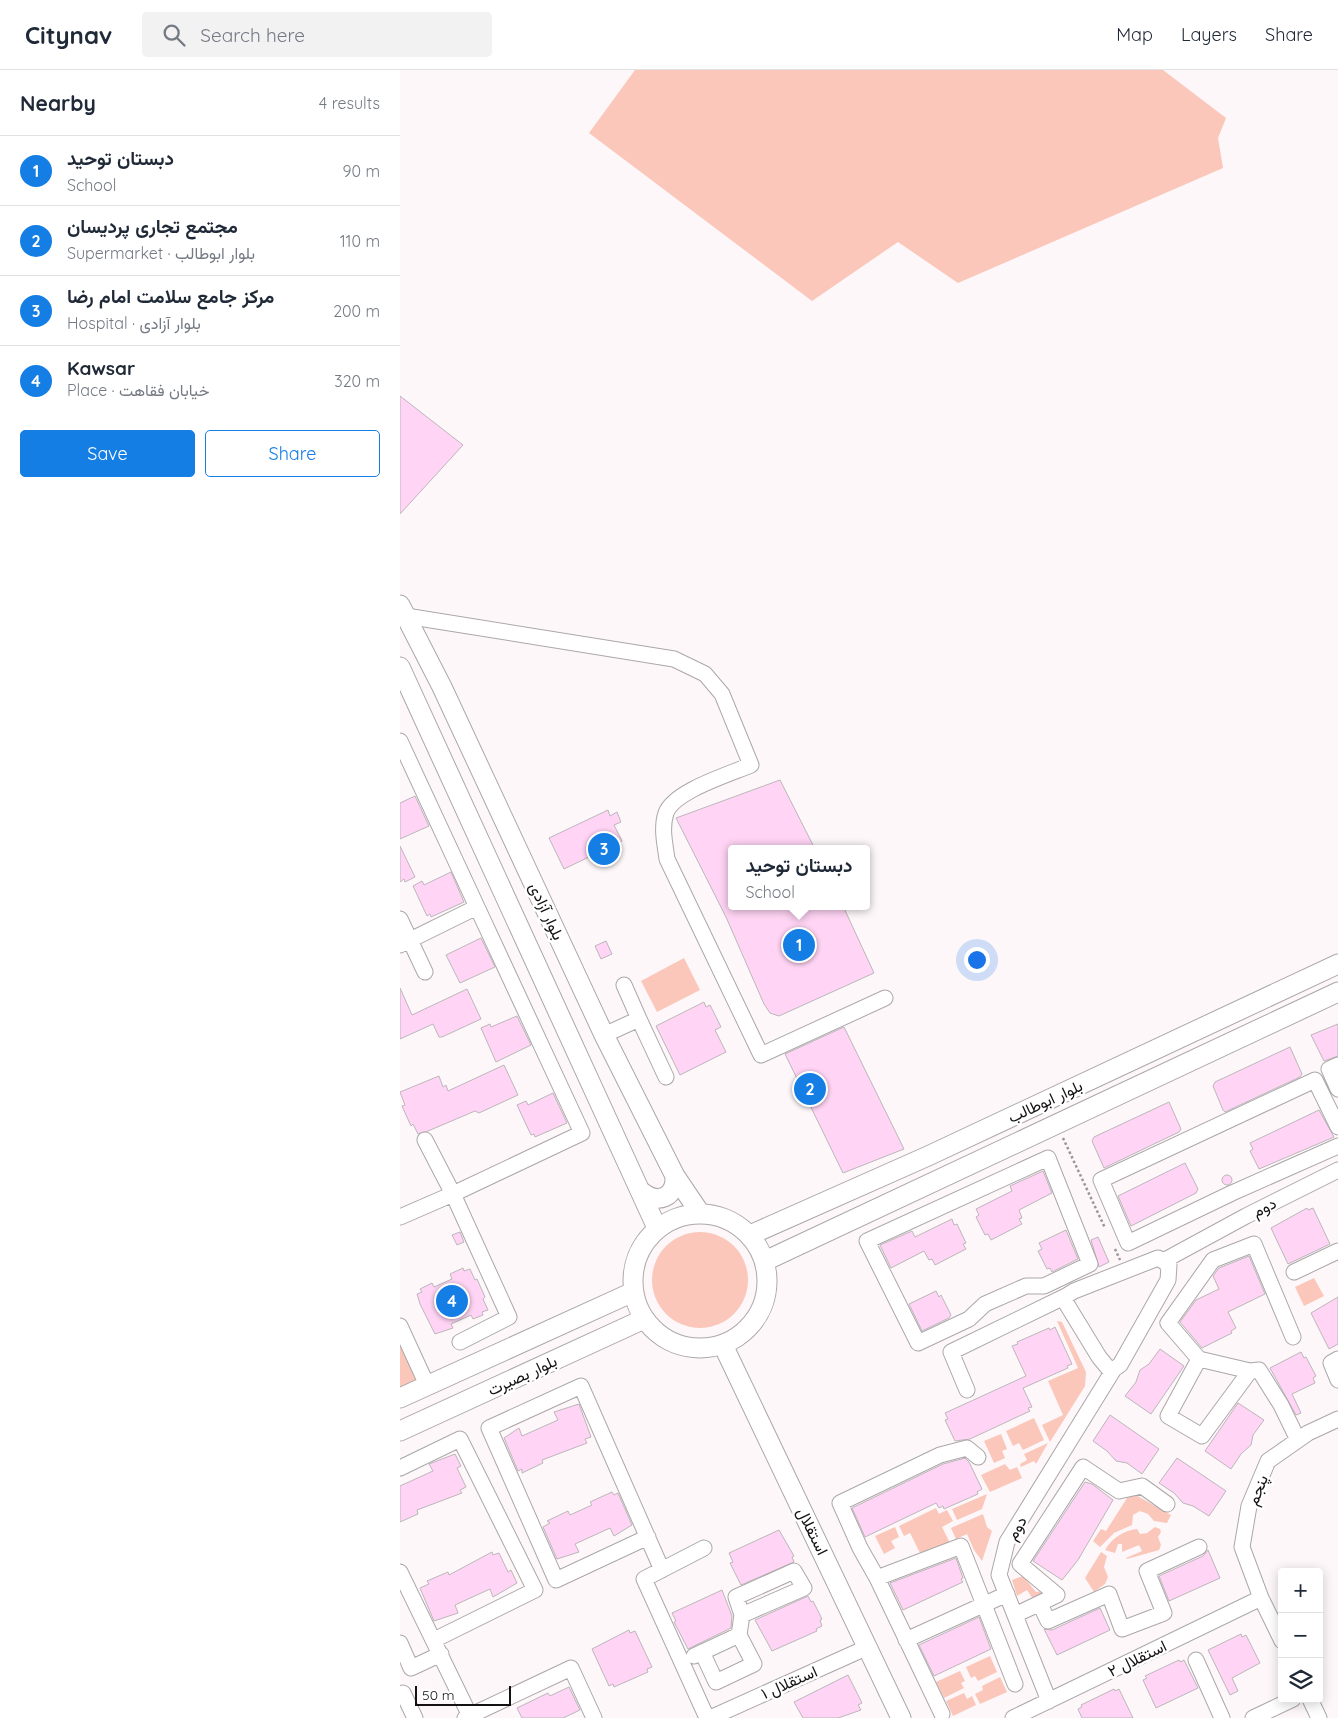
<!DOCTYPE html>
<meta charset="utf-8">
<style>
:root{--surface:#fff;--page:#f2f2f3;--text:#1f2937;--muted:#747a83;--line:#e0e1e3;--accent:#147ee5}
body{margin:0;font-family:Quicksand,Vazirmatn,sans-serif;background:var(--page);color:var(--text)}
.controls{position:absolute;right:15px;bottom:15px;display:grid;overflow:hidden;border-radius:5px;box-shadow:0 2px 12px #0003}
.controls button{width:45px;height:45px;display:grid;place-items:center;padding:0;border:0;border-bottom:1px solid var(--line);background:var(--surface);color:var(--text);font:25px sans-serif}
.scale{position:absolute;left:15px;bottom:12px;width:96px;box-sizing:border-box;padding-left:5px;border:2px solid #131112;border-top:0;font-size:14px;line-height:18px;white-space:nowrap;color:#131112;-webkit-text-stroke:4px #fff;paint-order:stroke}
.you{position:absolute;left:576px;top:889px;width:18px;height:18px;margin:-12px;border:4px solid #fff;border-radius:50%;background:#1a73e8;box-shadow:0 0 0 8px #1a73e833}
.badge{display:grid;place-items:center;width:32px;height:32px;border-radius:50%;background:var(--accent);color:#fff;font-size:16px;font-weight:700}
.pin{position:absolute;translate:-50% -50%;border:2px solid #fff;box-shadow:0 1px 5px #0006}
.popup{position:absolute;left:328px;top:775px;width:142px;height:65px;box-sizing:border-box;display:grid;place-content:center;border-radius:5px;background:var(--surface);filter:drop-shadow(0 1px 4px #0005);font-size:16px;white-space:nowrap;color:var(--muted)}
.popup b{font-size:19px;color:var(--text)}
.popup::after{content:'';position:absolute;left:50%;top:100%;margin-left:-10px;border:10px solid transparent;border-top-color:var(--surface)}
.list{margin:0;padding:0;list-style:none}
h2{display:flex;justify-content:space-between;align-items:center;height:65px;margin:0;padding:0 20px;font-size:21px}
h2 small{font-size:16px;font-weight:400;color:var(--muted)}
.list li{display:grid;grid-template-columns:32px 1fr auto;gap:15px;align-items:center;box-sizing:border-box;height:70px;padding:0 20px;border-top:1px solid var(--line)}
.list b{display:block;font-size:19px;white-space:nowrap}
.list p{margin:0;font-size:16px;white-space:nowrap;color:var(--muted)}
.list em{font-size:16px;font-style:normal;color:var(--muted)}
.actions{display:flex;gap:10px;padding:15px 20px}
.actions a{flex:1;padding:11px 0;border:1px solid var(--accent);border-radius:5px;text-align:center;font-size:18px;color:var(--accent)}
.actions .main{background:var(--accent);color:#fff}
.icon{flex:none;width:28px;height:28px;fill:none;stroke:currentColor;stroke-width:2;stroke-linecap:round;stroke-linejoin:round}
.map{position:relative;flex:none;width:938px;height:1648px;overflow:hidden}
header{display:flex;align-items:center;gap:30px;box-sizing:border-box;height:70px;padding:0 25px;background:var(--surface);border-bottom:1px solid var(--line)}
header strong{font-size:24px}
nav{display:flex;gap:28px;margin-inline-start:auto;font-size:18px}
.search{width:350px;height:45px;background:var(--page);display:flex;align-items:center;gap:12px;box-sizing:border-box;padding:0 18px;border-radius:5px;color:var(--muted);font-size:19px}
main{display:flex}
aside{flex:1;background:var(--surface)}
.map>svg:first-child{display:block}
.green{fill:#fac7ba}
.building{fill:#ffd4f4;stroke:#bbb7ba}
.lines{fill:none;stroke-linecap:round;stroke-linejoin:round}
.minor-casing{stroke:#aca7a9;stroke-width:17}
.major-casing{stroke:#aca7a9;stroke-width:21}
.path{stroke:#9a9597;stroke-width:2.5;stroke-dasharray:2.5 2.5;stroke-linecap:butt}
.minor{stroke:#fff;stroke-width:15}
.major{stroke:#fff;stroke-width:19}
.labels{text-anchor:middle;stroke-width:5;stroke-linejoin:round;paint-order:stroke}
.street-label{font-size:16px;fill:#131112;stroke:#fff}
</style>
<header>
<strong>Citynav</strong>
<div class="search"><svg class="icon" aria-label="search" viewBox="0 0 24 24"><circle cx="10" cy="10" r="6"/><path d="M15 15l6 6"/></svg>Search here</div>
<nav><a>Map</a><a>Layers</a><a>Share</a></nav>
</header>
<main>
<aside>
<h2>Nearby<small>4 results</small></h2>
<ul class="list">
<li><span class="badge">1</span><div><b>دبستان توحید</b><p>School</p></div><em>90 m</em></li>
<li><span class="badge">2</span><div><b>مجتمع تجاری پردیسان</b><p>Supermarket · بلوار ابوطالب</p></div><em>110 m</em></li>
<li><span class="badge">3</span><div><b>مرکز جامع سلامت امام رضا</b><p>Hospital · بلوار آزادی</p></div><em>200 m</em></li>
<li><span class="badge">4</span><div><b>Kawsar</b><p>Place · خیابان فقاهت</p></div><em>320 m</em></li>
</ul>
<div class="actions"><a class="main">Save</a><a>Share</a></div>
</aside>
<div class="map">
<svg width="938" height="1648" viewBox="0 0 938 1648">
<rect width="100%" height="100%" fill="#fdf7f9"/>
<path class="green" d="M235,0H763L826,48L818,68L823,98L558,213L498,172L412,231L189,63Z
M284,888L300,920L257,942L241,911Z
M252 1210a48 48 0 1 1 96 0a48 48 0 1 1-96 0Z
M914,1208L924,1226L904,1236L895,1217Z
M657,1251L662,1252L686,1302L685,1316L650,1372L642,1355L663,1345L648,1311L678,1298Z
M0,1273L20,1315L0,1324Z
M634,1348L644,1370L623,1380L619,1373L613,1376L606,1361Z
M601,1364L607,1379L602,1381L605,1388L594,1393L584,1371Z
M648,1373L636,1394L634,1391L621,1397L620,1394L627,1390L624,1384Z
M605,1394L610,1400L617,1397L622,1408L590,1422L581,1405Z
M587,1424L582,1439L557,1450L552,1439Z
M734,1424L771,1445L767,1453L754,1451L748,1444L740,1441L733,1445L732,1455L714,1463L700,1477L693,1471L701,1459L706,1461L729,1425Z
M536,1438L539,1444L547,1440L553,1451L542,1457L551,1475L523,1489L510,1463L504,1466L499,1456Z
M583,1444L587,1457L592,1461L582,1491L574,1480L567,1464L556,1469L551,1458Z
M495,1457L499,1467L491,1471L495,1478L484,1484L475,1466Z
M755,1457L760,1459L761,1462L758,1467L761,1475L759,1480L727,1489L726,1488L742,1481L739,1475L722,1482V1474H718L715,1483L705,1480C711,1469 724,1460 737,1459L740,1464L747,1463Z
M701,1482L707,1486L704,1497L708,1507L705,1514L694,1522L685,1508Z
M623,1506L636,1522L642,1521L645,1524L633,1529L627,1520L617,1526L612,1510Z
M590,1586L597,1602L578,1611L575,1606L571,1608L566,1597Z
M560,1601L565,1611L561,1613L564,1618L544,1628L536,1612Z
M600,1607L607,1622L580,1634L575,1624L583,1620L582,1616Z
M564,1623L567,1629L572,1626L576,1635L553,1646L546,1631Z"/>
<path class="building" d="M0,326L63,375L0,444Z
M380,710L415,779H332V836H443L474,903L379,946L370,943L364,934L326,847L276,748Z
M15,726L29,756L0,769V733Z
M208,740L210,746L217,742L221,752L214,755L222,771L164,799L149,768Z
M0,776L15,807L5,812L4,809L0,812Z
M51,802L64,832L31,847L30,844L27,846L13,816L22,811L24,815Z
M81,868L95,897L60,913L46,885Z
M206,871L212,884L201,889L195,876Z
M0,918L12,945L67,919L81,949L42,967H39L33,954L0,969Z
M304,932L306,937L310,935L321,957L315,960L326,982L280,1005L256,956Z
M117,946L131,975L96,992L81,958L90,954L91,957Z
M938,954V986L924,991L911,965Z
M444,957L504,1079L443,1103L385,984Z
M890,977L902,1004L900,1007L825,1042L823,1040L813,1016L815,1012Z
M104,995L118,1025L79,1043L75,1041L28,1061L18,1064L13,1054L11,1056L2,1036L5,1035L0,1022L39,1006L43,1017L46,1015L48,1021Z
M153,1023L167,1053L135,1067L134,1064L131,1065L117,1035L126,1031L128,1035Z
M769,1032L781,1059L779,1062L704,1098L692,1071L694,1067Z
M919,1040L934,1067L859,1099L850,1081L853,1079L850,1073Z
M785,1093L798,1119L796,1123L731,1156L718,1126Z
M643,1101L652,1123L619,1140L622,1148L619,1149L622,1154L591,1170L588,1164L585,1165L576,1147L579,1145L576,1139L612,1121L610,1116Z
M822 1110a5 5 0 1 1 10 0a5 5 0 1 1-10 0Z
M907,1138L908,1140L913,1138L930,1174L888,1194L871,1158Z
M552,1149L554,1155L557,1154L566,1173L563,1174L566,1179L535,1195L532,1189L529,1190L524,1181L491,1198L480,1175L512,1161L515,1167Z
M666,1160L678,1189L652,1202L650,1198L647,1199L638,1181L642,1179L639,1173Z
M60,1162L64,1172L57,1175L52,1165Z
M698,1167L709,1192L699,1197L691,1170Z
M849,1186L865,1224L828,1242L836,1258L831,1261L832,1263L802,1278L780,1252L796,1230L819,1219L813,1206L819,1198Z
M63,1198L64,1201L70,1199L75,1210L77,1209L85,1227L83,1229L88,1240L82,1242L83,1245L73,1249L71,1245L51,1254L53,1258L35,1264L20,1234L17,1224L22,1222L20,1219L32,1213L34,1217L52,1209L50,1204Z
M536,1221L539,1227L541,1225L551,1245L549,1248L522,1261L509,1234Z
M938,1227V1274L929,1279L911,1243Z
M655,1257L672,1294L667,1296L668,1298L623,1318L632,1337L628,1338L630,1341L570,1369L555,1371L545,1350L548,1349L545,1343L626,1306L612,1276L618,1274L617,1272L649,1258L650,1260Z
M760,1279L784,1296L751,1344L725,1326L736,1312L740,1300L749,1294Z
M901,1282L904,1288L906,1287L916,1306L913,1308L915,1313L892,1324L901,1343L896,1345L870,1298Z
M838,1333L864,1350L853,1365L851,1375L841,1384L831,1399L805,1381Z
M179,1334L191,1367L185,1369L187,1373L142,1390L143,1393L122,1403V1399L118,1401L104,1368L119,1358L122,1366L158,1350L154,1342Z
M710,1345L759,1379L742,1404L727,1393L716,1391L707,1381L693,1371Z
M55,1384L61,1396L57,1398L66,1417L60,1420L62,1423L17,1440L18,1444L0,1452V1416L33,1401L29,1394Z
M565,1388L569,1392L582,1419L577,1422L578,1424L544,1439L543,1436L539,1438L536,1433L465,1467L452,1438L543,1394Z
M777,1388L826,1421L809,1446L793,1436L783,1433L774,1423L759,1413Z
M685,1412L692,1414L713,1430L678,1490L662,1510L633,1491Z
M212,1422L214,1425L218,1423L232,1455L214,1466L210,1458L175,1474L179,1482L157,1489L143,1457L150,1453L147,1451L168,1441L170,1445L192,1435L190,1432Z
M379,1460L394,1486L392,1487L394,1492L341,1515L330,1493L333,1492L329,1483Z
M808,1480L820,1508L769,1531L759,1506L803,1486Z
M92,1482L93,1485L99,1483L108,1502L111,1500L117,1513L93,1527L90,1519L55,1535L58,1543L34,1551L20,1518L29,1514L27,1511L48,1502L49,1505Z
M556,1488L563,1508L561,1509L563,1512L503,1540L490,1513Z
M322,1520L332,1546L331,1558L288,1579L274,1552L276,1551L272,1543Z
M408,1526L411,1532L413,1531L422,1549L420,1550L422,1556L416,1559L417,1561L372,1581L355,1550Z
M700,1538L710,1560L657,1585L644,1559L652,1560Z
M579,1547L591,1579L534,1606L519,1575Z
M229,1560L230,1563L235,1561L252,1597L247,1599L248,1602L214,1617L213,1614L209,1616L192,1579Z
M841,1564L842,1567L846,1565L860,1593L832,1608L838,1621L830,1625L808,1580Z
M779,1590L780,1592L784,1590L798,1618L756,1638L743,1610L747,1608L745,1606Z
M448,1605L462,1633L458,1635L461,1640L438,1648H403L394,1632Z
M169,1617L180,1640L163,1648H122L117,1638L148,1623L150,1626Z
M714,1619L715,1621L719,1619L733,1648H682L678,1639L682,1637L681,1635Z"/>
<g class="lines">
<g class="minor-casing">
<path id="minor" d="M6,546L274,589L305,604L322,624L351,695C330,704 274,721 266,743C261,758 265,774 267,789L361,985L485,928
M0,671L77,837L0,875
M0,849L25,902
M239,949L266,1007
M204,965L239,949L224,915
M938,995L929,999L938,1019
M938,1057L915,1010L701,1110L728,1173L832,1123L938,1076
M25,1070L53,1124L182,1063L77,837
M648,1088L690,1194L644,1216H626L585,1234L569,1249L518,1273L467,1171Z
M0,1147L53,1124L109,1247L60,1272
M758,1188L769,1195L768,1210L720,1295L714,1299L708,1298L699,1287L666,1233V1226L674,1221Z
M765,1190L846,1146L938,1100
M894,1202L938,1181
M0,1256L27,1315
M799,1289L768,1346L802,1366L850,1301L859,1300L881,1335L898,1370
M938,1289L931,1293L938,1310
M850,1301L799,1289L768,1253L813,1190L854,1174L893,1267
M567,1320L551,1282L666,1226
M578,1387L567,1378L540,1385L440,1433L460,1478L477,1508L561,1476L615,1614
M0,1398L60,1369L135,1520L34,1570
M248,1467L156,1510L89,1358L181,1316L262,1500
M304,1478L244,1509L307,1648
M0,1502L71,1648
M477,1508L542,1644
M640,1534L648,1551L709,1524L722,1559L764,1543L747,1501L799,1477
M615,1545L657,1525L620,1494L683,1397L719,1421L742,1416L767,1434
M506,1570L607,1524
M882,1571L861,1528L842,1477L849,1436L868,1391L908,1363L938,1349
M0,1573L11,1598L41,1584
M302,1582L316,1612L354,1594L339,1565L342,1545L404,1518L394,1501L336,1527L342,1545
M294,1586L339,1565
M796,1590L822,1648
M0,1625L3,1623L15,1648
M910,1629L919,1648
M649,1631L599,1505L607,1472L714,1299
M65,1648L171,1598L194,1648
M310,1648L468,1577
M613,1648L861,1528
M853,1648L893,1629"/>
</g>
<g class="major-casing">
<path id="major" d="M0,535L42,617L204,965L275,1106L300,1143
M0,597L257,1158
M242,1122C258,1135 276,1127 275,1106
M233 1211a67 67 0 1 1 134 0a67 67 0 1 1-134 0Z
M350,1165L528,1086L938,894
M365,1191L938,922
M323,1275L501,1648
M0,1328L233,1222
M0,1361L244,1249"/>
</g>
<path class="path" d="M663,1068L705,1158
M715,1179L720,1190"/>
<use href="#minor" class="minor"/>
<use href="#major" class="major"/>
</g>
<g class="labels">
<g class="street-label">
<text transform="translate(147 841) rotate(65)" y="6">بلوار آزادی</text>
<text transform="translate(645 1031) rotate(-25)" y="6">بلوار ابوطالب</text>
<text transform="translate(864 1137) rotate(-27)" y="6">دوم</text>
<text transform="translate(122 1305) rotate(-25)" y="6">بلوار بصیرت</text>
<text transform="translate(857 1420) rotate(-69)" y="6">پنجم</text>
<text transform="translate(616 1458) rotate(-60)" y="6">دوم</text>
<text transform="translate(413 1461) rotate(64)" y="6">استقلال</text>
<text transform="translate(737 1588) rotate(-26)" y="6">استقلال ۲</text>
<text transform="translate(389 1612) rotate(-24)" y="6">استقلال ۱</text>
</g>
</g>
</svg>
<div class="controls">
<button>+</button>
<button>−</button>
<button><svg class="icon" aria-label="layers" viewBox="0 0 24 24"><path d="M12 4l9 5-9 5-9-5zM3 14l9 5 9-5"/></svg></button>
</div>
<div class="scale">50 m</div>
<div class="you"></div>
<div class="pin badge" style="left:399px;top:875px">1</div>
<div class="popup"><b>دبستان توحید</b>School</div>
<div class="pin badge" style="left:410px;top:1019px">2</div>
<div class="pin badge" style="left:204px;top:779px">3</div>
<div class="pin badge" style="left:52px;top:1231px">4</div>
</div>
</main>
